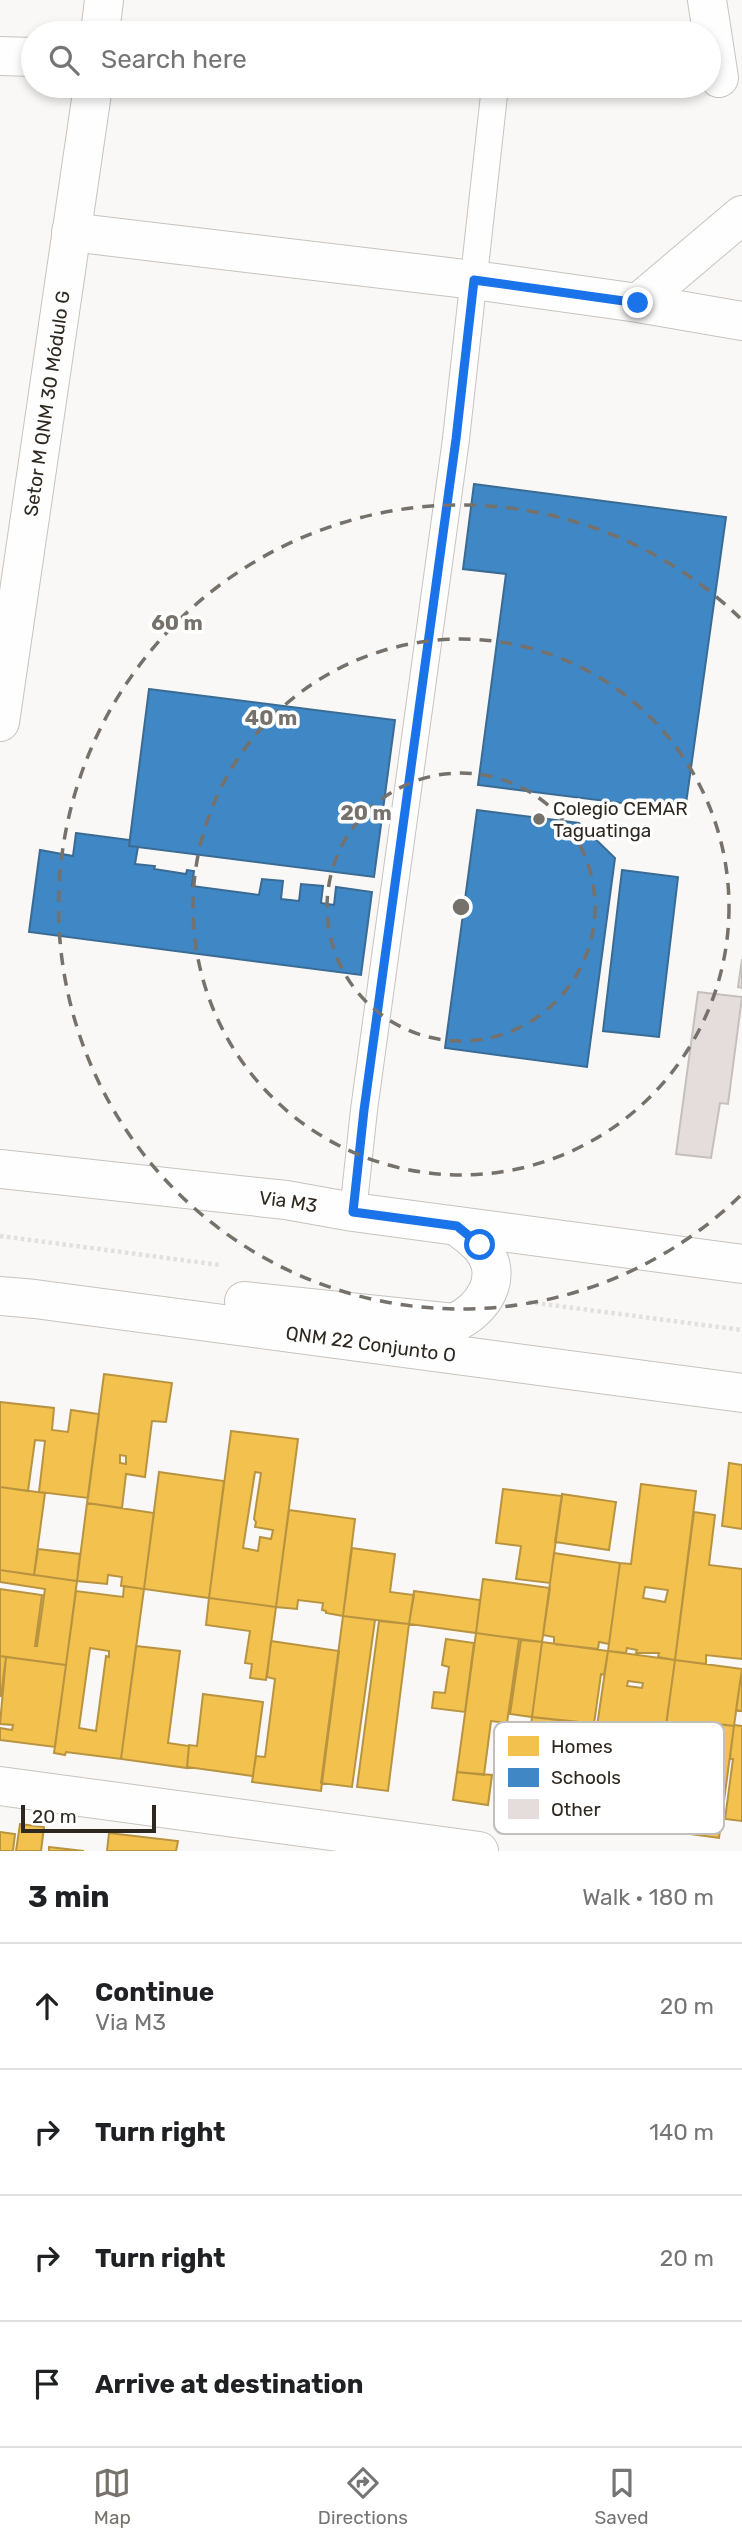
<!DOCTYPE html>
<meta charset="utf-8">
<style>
:root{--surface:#fff;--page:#f6f6f6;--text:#202124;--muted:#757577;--line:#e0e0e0;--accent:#76716b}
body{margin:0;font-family:Rubik,sans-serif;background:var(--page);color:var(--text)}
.scale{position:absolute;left:21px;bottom:18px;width:135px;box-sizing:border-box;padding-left:7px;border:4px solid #2f2820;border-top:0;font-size:19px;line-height:24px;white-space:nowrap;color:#2f2820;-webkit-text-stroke:5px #fff;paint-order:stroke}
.stop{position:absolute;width:21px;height:21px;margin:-16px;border:5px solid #1a73e8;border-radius:50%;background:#fff}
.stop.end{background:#1a73e8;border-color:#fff;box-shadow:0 2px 7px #0008}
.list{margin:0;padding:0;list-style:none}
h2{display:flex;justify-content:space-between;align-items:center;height:91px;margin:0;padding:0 28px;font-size:30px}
h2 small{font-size:23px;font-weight:400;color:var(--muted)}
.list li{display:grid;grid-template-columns:46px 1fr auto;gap:21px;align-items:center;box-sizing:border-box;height:126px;padding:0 28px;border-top:2px solid var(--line)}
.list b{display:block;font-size:26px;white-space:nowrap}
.list p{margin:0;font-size:23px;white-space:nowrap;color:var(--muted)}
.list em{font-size:23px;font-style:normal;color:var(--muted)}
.icon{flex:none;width:38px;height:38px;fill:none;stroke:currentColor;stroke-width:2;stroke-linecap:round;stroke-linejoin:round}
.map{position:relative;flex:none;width:742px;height:1851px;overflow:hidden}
.search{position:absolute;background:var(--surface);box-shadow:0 4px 10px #0003;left:21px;right:21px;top:21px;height:77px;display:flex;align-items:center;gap:18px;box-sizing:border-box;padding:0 24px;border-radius:38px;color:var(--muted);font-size:26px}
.sheet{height:595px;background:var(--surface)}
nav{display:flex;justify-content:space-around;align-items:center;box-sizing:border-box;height:98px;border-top:2px solid var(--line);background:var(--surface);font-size:19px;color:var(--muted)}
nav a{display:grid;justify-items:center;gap:4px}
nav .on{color:var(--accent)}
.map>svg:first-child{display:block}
.homes{fill:#f2c14e;stroke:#b89340;stroke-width:2;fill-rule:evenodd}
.schools{fill:#3f88c5;stroke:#3a6b94;stroke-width:2}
.building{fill:#e4dddc;stroke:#c5bfbd;stroke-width:2}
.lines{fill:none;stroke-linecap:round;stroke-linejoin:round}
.service-casing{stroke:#c7c3be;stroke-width:28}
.minor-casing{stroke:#c7c3be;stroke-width:40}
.tertiary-casing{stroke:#c7c3be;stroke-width:40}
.secondary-casing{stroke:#c7c3be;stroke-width:40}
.path{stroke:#e1e0df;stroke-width:4.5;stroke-dasharray:3.5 3.5;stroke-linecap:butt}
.service{stroke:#fefefe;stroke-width:26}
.minor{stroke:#fefefe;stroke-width:38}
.tertiary{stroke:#fefefe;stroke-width:38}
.secondary{stroke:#fefefe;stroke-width:38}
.route{stroke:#1a73e8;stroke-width:9}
.ring{fill:none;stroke:#76716b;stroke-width:3.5;stroke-dasharray:12 9}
.poi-dot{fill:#76716b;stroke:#fff;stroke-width:2.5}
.labels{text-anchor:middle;stroke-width:7;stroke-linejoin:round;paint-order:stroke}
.street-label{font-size:19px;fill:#2f2820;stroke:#fff}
.poi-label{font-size:19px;fill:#2f2820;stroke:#fff;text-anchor:start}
.key{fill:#fff;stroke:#c1bebc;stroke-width:2}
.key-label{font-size:19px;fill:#2f2820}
.centre{fill:#76716b;stroke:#fff;stroke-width:3.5}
.ring-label{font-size:21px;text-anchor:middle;font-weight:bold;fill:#76716b;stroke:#fff;stroke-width:7;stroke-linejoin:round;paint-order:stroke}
</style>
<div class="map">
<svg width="742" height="1851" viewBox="0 0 742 1851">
<rect width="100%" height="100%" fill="#faf8f6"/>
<path class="homes" d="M104,1374L172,1383L166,1422L152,1421L145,1477L126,1474L122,1508L87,1503ZM120,1455L126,1456V1464L120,1463Z
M0,1402L54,1408L52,1430L68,1432L71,1410L99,1414L88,1498L39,1492L45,1441L35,1440L28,1491L0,1487Z
M231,1431L298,1439L276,1607L209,1598ZM255,1472L261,1473L254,1519L256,1522L255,1527L273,1530L271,1539L260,1537L258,1551L243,1548Z
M729,1463L742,1465V1529L722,1526Z
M159,1472L224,1481L209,1598L144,1589Z
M641,1484L696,1491L675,1660L658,1657L659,1653H636L637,1650L627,1648L626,1653L608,1651L620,1563L631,1564ZM645,1587L668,1590L665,1602L643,1598Z
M0,1487L45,1493L34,1575L0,1570Z
M503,1489L562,1496L550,1583L516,1579L521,1546L496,1543Z
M562,1494L616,1502L609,1550L555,1542Z
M87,1503L154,1513L144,1589L121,1586L122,1577L108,1575L107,1584L77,1581Z
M289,1510L355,1519L343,1616L326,1613V1611L322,1610L323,1603L298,1600L297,1609L276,1607Z
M694,1512L715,1515L709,1565L742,1569V1659L706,1655V1664L675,1660Z
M352,1548L395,1554L390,1592L414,1595L409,1624L343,1616Z
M38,1549L80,1554L77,1581L34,1575Z
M554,1553L620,1563L609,1644L599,1642L598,1649L554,1644V1637L543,1635Z
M0,1570L77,1581L66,1665L0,1656V1589L42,1595L35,1646H37L45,1589L0,1582Z
M483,1579L550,1588L542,1642L476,1633Z
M124,1586L144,1589L121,1759L66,1752L65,1755L54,1753L76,1591L123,1597ZM90,1648L109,1651V1657L106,1656L96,1731L79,1728Z
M414,1591L480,1600L476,1633L409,1624Z
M209,1598L276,1607L266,1680L250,1678L252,1664L245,1663L250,1631L206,1625Z
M343,1616L375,1620L352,1787L321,1783Z
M379,1621L409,1624L388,1791L357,1787Z
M476,1633L519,1639L507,1723L491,1721L484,1775L457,1772Z
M446,1639L474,1643L465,1712L432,1708L434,1692L445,1693L449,1667L442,1665Z
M521,1640L542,1642L532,1717L510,1714Z
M271,1641L339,1651L321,1791L252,1782L256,1756L265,1757L275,1679L267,1677Z
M542,1642L608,1651L604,1675L601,1674L594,1724L532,1717Z
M136,1646L180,1651L168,1743L189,1746L187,1768L121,1759Z
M608,1651L675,1660L652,1829L585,1820L594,1753L608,1755L611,1735L596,1733ZM628,1681L643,1683L642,1688L627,1686Z
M0,1656L6,1657L1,1696H0Z
M6,1657L66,1665L55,1747L0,1740V1728L12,1730L13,1725L0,1724Z
M675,1660L742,1669L734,1726L699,1722V1724L687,1722V1727L666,1725Z
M742,1669V1711L736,1710Z
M203,1694L263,1702L253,1776L187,1767L189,1745L197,1746Z
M532,1717L598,1724L585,1817L519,1808ZM551,1738L573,1741L563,1803L547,1801L549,1791H546Z
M699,1722L734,1726L719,1838L652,1829L665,1736L697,1740Z
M734,1725L742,1726V1821L725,1819L733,1759H730Z
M457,1772L492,1775L488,1805L453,1800Z
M20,1824L44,1827L41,1851H16Z
M0,1832L15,1834L13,1851H0Z
M109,1833L178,1841L176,1851H107Z
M49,1847L84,1851H49Z"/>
<path class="schools" d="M474,484L726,517L685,811L478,785L506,574L463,569Z
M149,689L395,720L374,877L129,846Z
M477,810L579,823L615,858L587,1067L445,1048Z
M76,833L130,840L129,846L138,847L135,864L155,866L154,869L186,874L187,870L194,871L192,886L259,895L262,879L283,881L281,899L299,901L301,884L323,886L321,903L334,905L336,887L372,892L361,975L29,932L40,850L73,856Z
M622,870L678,877L659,1037L603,1031Z"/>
<path class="building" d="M742,959V988L738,987Z
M698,992L742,997L728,1104L720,1103L711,1158L676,1154Z"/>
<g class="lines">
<g class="service-casing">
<path id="service" d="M353,1212L364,1110L456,439L495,86"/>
</g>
<g class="minor-casing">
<path id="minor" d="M707,0L719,78
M0,56L33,57
M71,232L474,280L638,303L742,215
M638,303L742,321
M0,1786L479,1851"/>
</g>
<g class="tertiary-casing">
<g id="tertiary">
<path d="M100,33L104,0"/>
<path id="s1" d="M0,722L93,86"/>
</g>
</g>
<g class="secondary-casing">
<g id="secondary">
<path id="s2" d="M0,1169L286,1200L353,1212L742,1264"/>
<path id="s3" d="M0,1296L35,1299L742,1393"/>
<path d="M244,1301L454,1323C483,1310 505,1277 482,1248C475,1239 465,1233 457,1226"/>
</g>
</g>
<path class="path" d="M0,1236L220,1265
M528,1302L742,1330"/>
<use href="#service" class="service"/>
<use href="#minor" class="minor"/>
<use href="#tertiary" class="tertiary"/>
<use href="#secondary" class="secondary"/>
</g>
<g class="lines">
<path class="route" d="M480,1245L457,1226L353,1212L364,1110L456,439L474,280L638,303"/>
</g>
<g class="ring">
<circle cx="461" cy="907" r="134"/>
<circle cx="461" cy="907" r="268"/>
<path d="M740 1196A402 402 0 1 1 740 618"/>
</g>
<circle class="poi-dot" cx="539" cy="819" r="7"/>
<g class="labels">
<g class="street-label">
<text dy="7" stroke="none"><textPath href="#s1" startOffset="322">Setor M QNM 30 Módulo G</textPath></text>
<text dy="7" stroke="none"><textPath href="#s2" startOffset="290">Via M3</textPath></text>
<text dy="7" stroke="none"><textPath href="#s3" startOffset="374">QNM 22 Conjunto O</textPath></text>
</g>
<g class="poi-label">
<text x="553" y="815">Colegio CEMAR<tspan x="553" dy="22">Taguatinga</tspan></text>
</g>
</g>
<rect x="494" y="1722" width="230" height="112" rx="10" class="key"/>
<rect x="508" y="1736" width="31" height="20" fill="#f2c14e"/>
<rect x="508" y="1768" width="31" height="19" fill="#3f88c5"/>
<rect x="508" y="1799" width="31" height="20" fill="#e4dddc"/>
<g class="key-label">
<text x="551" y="1753">Homes</text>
<text x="551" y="1784">Schools</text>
<text x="551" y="1816">Other</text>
</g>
<circle cx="461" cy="907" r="10" class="centre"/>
<g class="ring-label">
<text x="177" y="630">60 m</text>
<text x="271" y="725">40 m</text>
<text x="366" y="820">20 m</text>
</g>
</svg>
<div class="scale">20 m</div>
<div class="stop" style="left:480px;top:1245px"></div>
<div class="stop end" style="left:638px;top:303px"></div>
<div class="search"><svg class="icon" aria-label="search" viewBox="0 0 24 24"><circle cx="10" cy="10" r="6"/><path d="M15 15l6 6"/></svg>Search here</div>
</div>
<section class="sheet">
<h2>3 min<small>Walk · 180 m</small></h2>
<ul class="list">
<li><svg class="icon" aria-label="ahead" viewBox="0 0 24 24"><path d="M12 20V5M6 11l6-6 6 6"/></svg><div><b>Continue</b><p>Via M3</p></div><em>20 m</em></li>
<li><svg class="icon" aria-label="right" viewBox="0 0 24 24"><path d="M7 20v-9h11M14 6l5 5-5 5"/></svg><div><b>Turn right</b></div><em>140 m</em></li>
<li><svg class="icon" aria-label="right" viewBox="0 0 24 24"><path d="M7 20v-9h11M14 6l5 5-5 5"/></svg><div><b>Turn right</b></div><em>20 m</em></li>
<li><svg class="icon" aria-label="arrive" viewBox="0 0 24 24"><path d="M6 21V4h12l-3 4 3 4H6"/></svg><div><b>Arrive at destination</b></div></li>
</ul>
</section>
<nav>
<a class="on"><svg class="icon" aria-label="map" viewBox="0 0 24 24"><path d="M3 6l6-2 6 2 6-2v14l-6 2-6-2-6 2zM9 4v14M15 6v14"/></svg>Map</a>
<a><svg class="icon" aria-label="directions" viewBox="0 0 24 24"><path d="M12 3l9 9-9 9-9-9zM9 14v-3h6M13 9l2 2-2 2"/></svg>Directions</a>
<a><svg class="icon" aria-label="saved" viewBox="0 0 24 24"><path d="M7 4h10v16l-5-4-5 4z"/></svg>Saved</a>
</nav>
